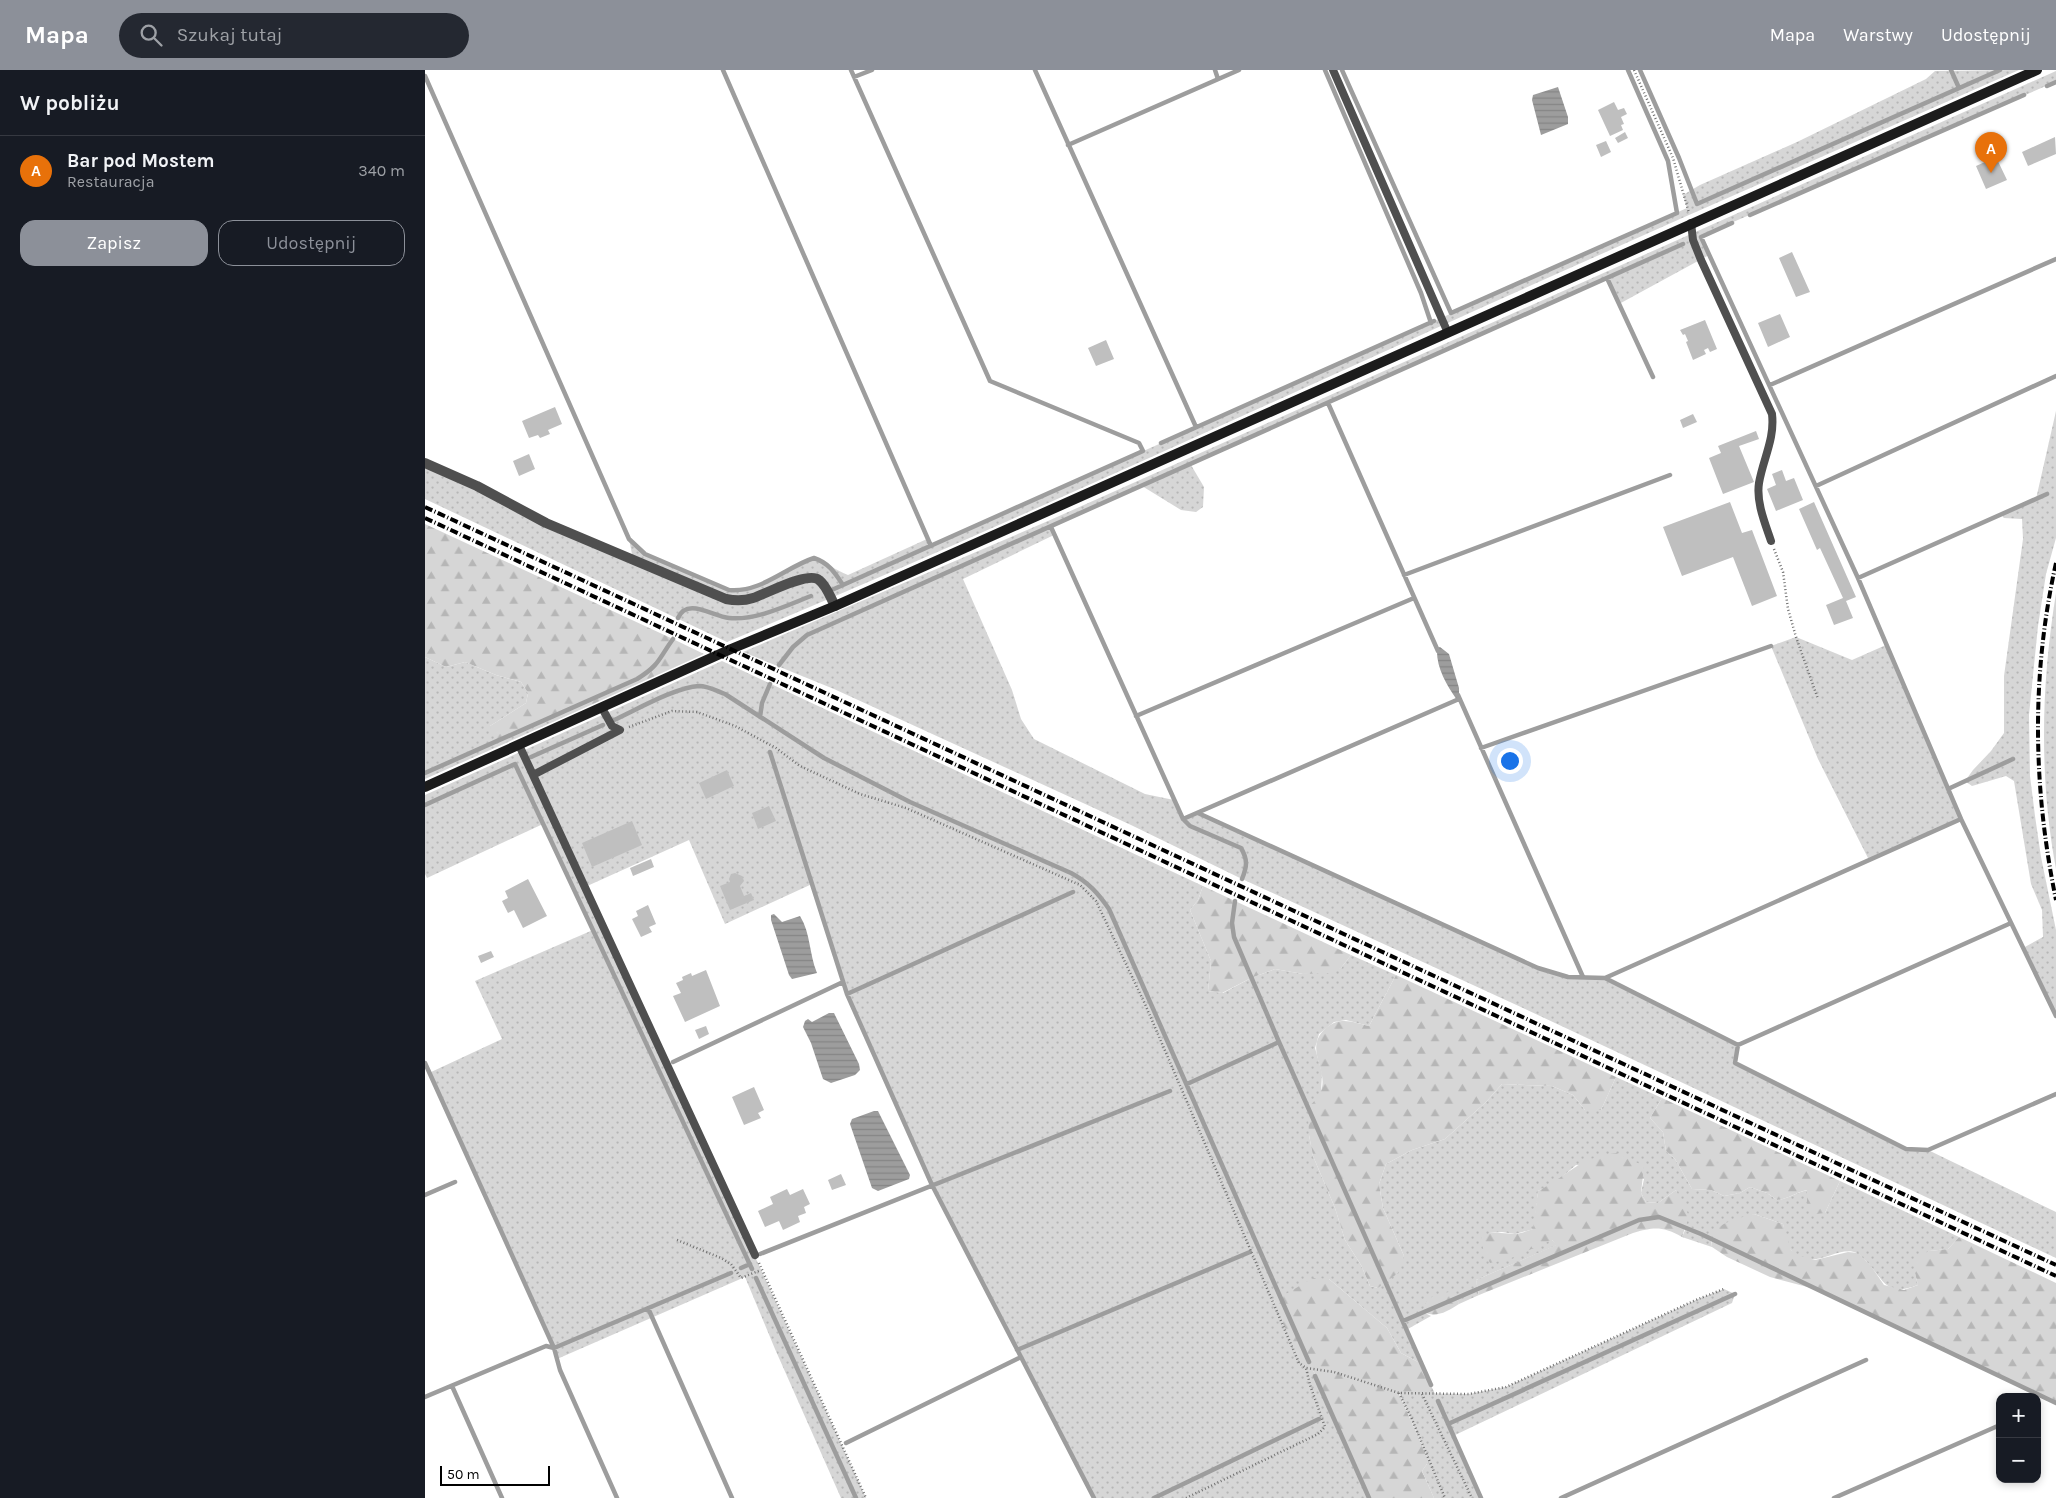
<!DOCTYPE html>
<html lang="pl">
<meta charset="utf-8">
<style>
:root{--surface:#171b24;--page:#242831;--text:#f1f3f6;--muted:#9ea1a6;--line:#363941;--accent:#8c9099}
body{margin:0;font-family:Karla,sans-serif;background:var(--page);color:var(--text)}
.controls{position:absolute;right:15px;bottom:15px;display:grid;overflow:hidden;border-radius:10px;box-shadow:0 2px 8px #0003}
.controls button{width:45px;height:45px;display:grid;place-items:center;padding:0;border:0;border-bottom:1px solid var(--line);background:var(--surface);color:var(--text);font:25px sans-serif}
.scale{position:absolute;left:15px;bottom:12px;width:110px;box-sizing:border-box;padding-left:5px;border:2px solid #000;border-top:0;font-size:14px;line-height:18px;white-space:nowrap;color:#000;-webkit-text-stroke:4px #fff;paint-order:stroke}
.you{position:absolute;left:1084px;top:690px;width:18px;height:18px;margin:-12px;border:4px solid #fff;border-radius:50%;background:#1a73e8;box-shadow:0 0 0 8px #1a73e833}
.badge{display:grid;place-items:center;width:32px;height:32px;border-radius:50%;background:var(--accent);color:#fff;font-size:16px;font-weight:700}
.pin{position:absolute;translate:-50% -41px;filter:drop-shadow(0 1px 2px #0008)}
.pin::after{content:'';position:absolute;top:26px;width:18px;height:15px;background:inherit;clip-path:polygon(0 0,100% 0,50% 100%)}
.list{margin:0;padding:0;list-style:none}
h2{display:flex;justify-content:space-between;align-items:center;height:65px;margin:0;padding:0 20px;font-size:21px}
h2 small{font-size:16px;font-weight:400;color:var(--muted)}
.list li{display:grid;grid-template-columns:32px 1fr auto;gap:15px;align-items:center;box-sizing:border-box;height:70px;padding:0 20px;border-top:1px solid var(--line)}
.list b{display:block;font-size:19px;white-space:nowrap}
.list p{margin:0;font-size:16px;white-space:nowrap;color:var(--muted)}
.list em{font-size:16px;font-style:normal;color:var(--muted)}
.actions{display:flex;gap:10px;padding:15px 20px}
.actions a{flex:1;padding:11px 0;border:1px solid var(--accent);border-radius:15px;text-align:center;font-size:18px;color:var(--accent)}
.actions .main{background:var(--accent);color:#fff}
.icon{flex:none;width:28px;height:28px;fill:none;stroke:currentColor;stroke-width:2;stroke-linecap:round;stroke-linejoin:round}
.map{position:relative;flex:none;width:1631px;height:1428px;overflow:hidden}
header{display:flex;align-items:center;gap:30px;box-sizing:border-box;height:70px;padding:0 25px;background:var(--accent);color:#fff}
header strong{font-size:24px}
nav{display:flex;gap:28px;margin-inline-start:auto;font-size:18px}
.search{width:350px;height:45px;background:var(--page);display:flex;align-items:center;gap:12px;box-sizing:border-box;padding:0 18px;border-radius:28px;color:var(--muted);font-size:19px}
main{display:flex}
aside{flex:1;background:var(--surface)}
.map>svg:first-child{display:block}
.grass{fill:url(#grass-dots)}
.forest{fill:url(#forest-firs)}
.water{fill:url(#water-rules)}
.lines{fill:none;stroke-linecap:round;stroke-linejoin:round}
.stream{stroke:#9d9d9d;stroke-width:4.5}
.building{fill:#bfbfbf}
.path{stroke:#717171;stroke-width:2.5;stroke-dasharray:1 2.5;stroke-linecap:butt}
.lane{stroke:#4f4f4f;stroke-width:8}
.street{stroke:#4f4f4f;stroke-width:10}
.secondary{stroke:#1c1c1c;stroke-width:10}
.rail{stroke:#000;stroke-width:4;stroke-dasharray:8 2.5 1 2.5;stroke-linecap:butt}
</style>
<header>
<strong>Mapa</strong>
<div class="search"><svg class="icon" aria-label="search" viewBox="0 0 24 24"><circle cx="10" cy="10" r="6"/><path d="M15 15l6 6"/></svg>Szukaj tutaj</div>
<nav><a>Mapa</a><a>Warstwy</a><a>Udostępnij</a></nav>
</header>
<main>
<aside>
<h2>W pobliżu<small></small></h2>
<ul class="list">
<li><span class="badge" style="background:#e8710a">A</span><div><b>Bar pod Mostem</b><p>Restauracja</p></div><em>340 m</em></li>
</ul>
<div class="actions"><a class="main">Zapisz</a><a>Udostępnij</a></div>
</aside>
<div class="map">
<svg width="1631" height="1428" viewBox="0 0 1631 1428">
<defs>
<pattern id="grass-dots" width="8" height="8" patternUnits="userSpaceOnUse" patternTransform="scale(1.25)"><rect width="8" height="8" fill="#d6d6d6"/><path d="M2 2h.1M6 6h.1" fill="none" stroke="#b6b6b6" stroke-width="1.8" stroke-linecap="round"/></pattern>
<pattern id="forest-firs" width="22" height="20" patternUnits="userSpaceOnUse" patternTransform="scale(1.25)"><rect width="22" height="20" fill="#d6d6d6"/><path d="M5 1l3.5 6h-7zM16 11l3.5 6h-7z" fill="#b6b6b6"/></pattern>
<pattern id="water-rules" width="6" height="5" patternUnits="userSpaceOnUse" patternTransform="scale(1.25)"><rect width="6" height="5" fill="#9d9d9d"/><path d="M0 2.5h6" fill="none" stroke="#858585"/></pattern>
</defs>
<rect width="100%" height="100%" fill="#fff"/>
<path class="grass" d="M1594,0C1401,85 1208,169 1016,256C779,363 542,472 302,572L0,429V393L208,489L204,469L220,484L304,520C336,523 361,497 389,488C401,492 410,500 423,505L502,469L506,476L1262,138L1258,125L1275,115L1372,72L1501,9L1510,1Z
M1631,1V14L1630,12L1276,166L1284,185L1194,234L1181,208L766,395L779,417L778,437L771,442L756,440L717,416L626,457L629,465L538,509L587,620L596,649L609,669L720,724L749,730L758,749L774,743L1113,898L1143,907L1180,908L1313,975L1310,993L1481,1079L1503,1080L1631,1142V1188L1098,938L817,809L706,755L409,619L318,582L623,451Z
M1631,341V468L1621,504L1613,556L1604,645L1605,706L1610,746L1616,787L1631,860V946L1598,878L1618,867L1617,840L1606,814L1589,711L1581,706L1547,716L1540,711L1548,700L1566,681L1579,663V606L1598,469L1597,449L1579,448L1576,444L1611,429Z
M1631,523V799C1614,707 1616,616 1631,523Z
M1371,567L1427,590L1461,575L1536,749L1444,790L1393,689L1346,576Z
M0,587L21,597L40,592L71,605L96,612L103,623L101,633L65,656L136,643L137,648L0,709Z
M297,591L778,816L773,830L765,840L786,891L783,921L798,923L826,908L850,899L878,904L916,898L926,885L971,905L944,956L921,950L909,952L894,964L890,978L897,1003L896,1022L884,1065L888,1086L910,1138L920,1170L936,1195L945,1216L953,1218L960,1212L979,1186L958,1138L954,1114L961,1094L987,1080L1020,1069L1061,1032L1077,1014L1127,1016L1148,1025L1160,1040H1176L1191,1007L1237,1028L1225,1048L1238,1062L1241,1081L1250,1089L1267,1119L1286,1120L1299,1126L1315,1123L1325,1117L1342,1123L1352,1130C1364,1129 1371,1122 1383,1120L1400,1143L1415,1111L1534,1167L1523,1179L1504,1181L1490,1203L1493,1215C1460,1227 1460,1211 1441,1191C1438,1189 1435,1185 1432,1183C1413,1174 1386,1204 1366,1180C1361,1174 1360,1162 1358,1154L1329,1144L1286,1169L1287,1177L1257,1167L1261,1158L1251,1120L1233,1133L1221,1132L1216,1123L1219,1109L1151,1095L1131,1112L1113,1121L1109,1159L1090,1164L1077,1162L1064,1163L1127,1170L1132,1175L1051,1210L1054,1225L1034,1234L1032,1228L998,1242L1006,1246L981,1260L995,1293L976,1283L962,1258L904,1209L849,1231L888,1300L944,1428H669L507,1115L422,924L387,814L300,854L264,770L160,817L441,1428H416L350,1279L320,1207L132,1289L129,1278L4,1003L77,969L50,911L168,860L118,754L2,808L0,804V725Z
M1299,1219L1310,1224L1307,1233L1028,1366L1056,1428H1009L997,1401L1004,1391L974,1323L1044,1324L1081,1317L1273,1229Z"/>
<path class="forest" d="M0,454L248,569L279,584L137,648L135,643L71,672L65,656L101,633L103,623L96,612L71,605L40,592L21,597L0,587Z
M778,816L926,885L916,898L906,903L878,904L850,899L826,908L797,923L783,921L786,891L765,840L773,830Z
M971,905L1191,1007L1176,1040H1160L1148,1025L1127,1016L1077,1014L1061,1032L1020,1069L987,1080L961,1094L954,1114L958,1138L979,1186L973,1203L953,1218L945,1216L936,1195L920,1170L910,1138L888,1086L884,1065L883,1038C887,1033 893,1028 895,1023C906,1001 877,979 901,958C915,946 928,952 944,956Z
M1237,1028L1415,1111L1400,1143L1390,1144L1382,1137V1120C1371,1122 1364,1129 1352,1130L1342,1123L1325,1117L1315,1123L1299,1126L1286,1120L1267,1119L1250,1089L1241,1081L1238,1062L1225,1048Z
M1192,1083L1219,1096L1216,1123L1221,1132L1233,1133L1251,1120L1264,1146L1257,1167C1237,1156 1229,1157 1208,1163L1054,1225L1051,1210L1131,1175L1127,1170L1084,1189L1065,1193L1058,1178L1056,1166C1068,1161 1076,1163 1088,1164C1095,1164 1102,1161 1108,1159L1113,1121C1144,1105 1154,1087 1192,1083Z
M1329,1144L1358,1154L1366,1180L1375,1186L1390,1190L1423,1182L1433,1183L1446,1196L1459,1215L1479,1220L1493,1215L1490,1203V1188L1504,1181L1523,1179L1534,1167L1631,1213V1333L1390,1219L1345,1207L1302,1187L1287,1177C1284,1153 1311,1149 1329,1144Z
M888,1208L904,1209L962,1258L976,1283L995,1293L1010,1324H974L1004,1391L997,1401L1009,1428H944L888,1300L881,1298L874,1293L849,1231Z
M1024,1222L1032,1228L1034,1234C1022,1242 1011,1248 998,1242C1000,1227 1010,1224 1024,1222Z"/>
<path class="water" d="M1133,17L1143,47V54L1116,65L1107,30L1108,25Z
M1015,577L1024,584L1034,618V629L1032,630C1021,614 1011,597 1012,578Z
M349,844L357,852L375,846C386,864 384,884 392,903L367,909L364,905L346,850V845Z
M404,943H409L434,994L435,1000L430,1005L406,1013L398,1009L386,973L378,957L380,951L383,949L387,952Z
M449,1041H453L485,1105L484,1109L453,1121L447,1118L425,1054L427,1049Z"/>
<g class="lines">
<path class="stream" d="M298,0L506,476
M610,0L771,357
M790,0L793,9
M900,0L996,223L1006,253
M917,0L1026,243L1252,143L1243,91L1203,0
M1215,0L1254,88L1272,134L1575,0
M1526,0L1534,18
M0,6L204,469L220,484L304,520C336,523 361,497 389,488C404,493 410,503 418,515
M429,7L447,0
M1622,16L1631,12
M643,75L814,0
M1325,145L1599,25
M1307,153L1276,167L1433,508L1536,749L1631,946
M1182,208L1228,307
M1345,315L1631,189
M903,333L1013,581
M736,373L1009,251
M1391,416L1631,306
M626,457L758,749L765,756L816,778C823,790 822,796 817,809
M979,505L1245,405
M1433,508L1622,424
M409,519L718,381L714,373L565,311L426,0
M253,548C262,527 287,546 304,548C330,551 363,535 386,526
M354,595L368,577L382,565L1258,174
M1033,625L1158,907
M711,646L989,528
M335,647L337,633L345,614
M189,650C211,640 251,617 274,616C283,616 292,621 300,624L399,688L485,732L646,803C663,812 673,823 684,839L884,1292
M1056,678L1346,576
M345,682L422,924L507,1115L669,1428
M106,687L178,655
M0,703L212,609C235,595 234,588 248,569
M1523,719L1588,689
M0,735L90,694L327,1199
M773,743L1113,898L1143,907L1180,908L1313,975L1310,993L1481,1079L1503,1080L1631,1024
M758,749L1034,629
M810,831L807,853L809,867L854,972
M1180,908L1536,749
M422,924L648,822
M1313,975L1586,853
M248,992L418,912
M0,993L129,1278L135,1300L192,1428
M762,1014L854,972L1006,1315
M0,1125L30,1112
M335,1184L745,1021
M316,1198L325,1194
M331,1208L431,1428
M223,1238L307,1428
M978,1251L1214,1150L1234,1147L1276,1164L1631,1333
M592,1280L825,1182
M890,1306L944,1428
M27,1316L77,1428
M0,1327L121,1276L129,1278L306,1203
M1013,1331L1056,1428
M1023,1354L1310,1224
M421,1373L596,1287
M729,1428L894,1349
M1136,1428L1441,1290
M1409,1428L1575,1355"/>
</g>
<path class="building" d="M1189,32L1193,40L1199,38L1202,44L1196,47L1199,54L1196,55L1198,60L1185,66L1173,40Z
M1200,62L1203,68L1193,73L1190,68Z
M1630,67L1631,84L1603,96L1597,82Z
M1181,71L1186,82L1176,87L1171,75Z
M1571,87L1582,110L1561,119L1551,96Z
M1367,182L1385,222L1371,227L1354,188Z
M1355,244L1365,267L1343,277L1333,253Z
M1280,250L1292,279L1285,282L1283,278L1279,280L1281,284L1268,290L1261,272L1263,271L1260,264L1258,265L1255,260Z
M681,270L689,289L671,296L663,278Z
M130,337L137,354L123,360L125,364L115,368L113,365L104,368L97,351Z
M1268,344L1272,352L1258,358L1255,350Z
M1331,361L1334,369L1314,376L1329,412L1298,424L1284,388L1296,383L1293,376Z
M104,384L110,399L94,406L88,391Z
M1357,400L1361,411L1369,408L1378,430L1351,441L1342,419L1351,415L1347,404Z
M1305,432L1317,463L1327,460L1352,526L1327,536L1308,487L1257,506L1238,457Z
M1389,432L1431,527L1421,531L1428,548L1409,555L1401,535L1418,528L1395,478L1392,480L1374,439Z
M302,700L309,716L281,729L274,713Z
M344,736L351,751L333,759L327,743Z
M207,751L217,775L167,797L157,773Z
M226,789L229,797L208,806L205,798Z
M310,803L317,806L319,811L315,816L319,826L326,823L329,830L305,840L295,816L305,812L304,809L306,804Z
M103,809L122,846L98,858L89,840L83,843L77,831L83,828L80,821Z
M223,835L231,854L224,857L227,862L216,867L207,849L213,846L211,841Z
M66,881L69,887L56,893L53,886Z
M281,900L295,936L260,952L248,926L256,923L251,913L258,910L257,907L266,903L267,906Z
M281,956L284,964L274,969L270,960Z
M329,1017L339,1040L333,1043L336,1048L319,1055L307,1027Z
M416,1104L421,1115L407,1120L403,1110Z
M362,1119L365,1125L378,1119L385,1134L379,1137L381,1143L373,1146L375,1152L358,1160L354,1151L340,1157L333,1141L348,1134L345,1127Z"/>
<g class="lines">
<path class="path" d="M1209,0L1248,88L1264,143
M1349,479L1358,502L1363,539L1371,567L1393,629
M204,657L247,641L272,642L310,656L351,678L375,696L435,724L481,738L655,815L671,831L720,934L874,1293L881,1298L909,1302L974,1323L1044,1324L1081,1317L1273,1229L1299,1219
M252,1170L296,1188L306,1194L316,1208L336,1200
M334,1193L441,1428
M974,1323L986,1347L1020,1428
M997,1324L1047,1428
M761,1428L893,1364L900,1357L885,1315L881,1298"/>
<path class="lane" d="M908,0L1023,263
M1266,153L1268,170L1276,190L1347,344C1350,369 1338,389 1334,413C1331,432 1340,453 1346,471
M177,638L187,656L195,660L108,705L330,1185
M94,675L108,705"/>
<path class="street" d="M0,393L52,416L121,453L301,529C311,531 319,531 328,528C341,524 383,501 394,510C402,516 405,527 410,536"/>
<path class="secondary" d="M0,717L306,579L410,536L1612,0"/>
<path class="rail" d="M0,437L1631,1195
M0,448L1631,1206
M1631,493C1606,605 1608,718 1631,830"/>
</g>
</svg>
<div class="controls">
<button>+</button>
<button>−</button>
</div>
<div class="scale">50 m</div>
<div class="you"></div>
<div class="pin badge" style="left:1566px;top:103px;background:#e8710a">A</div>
</div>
</main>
